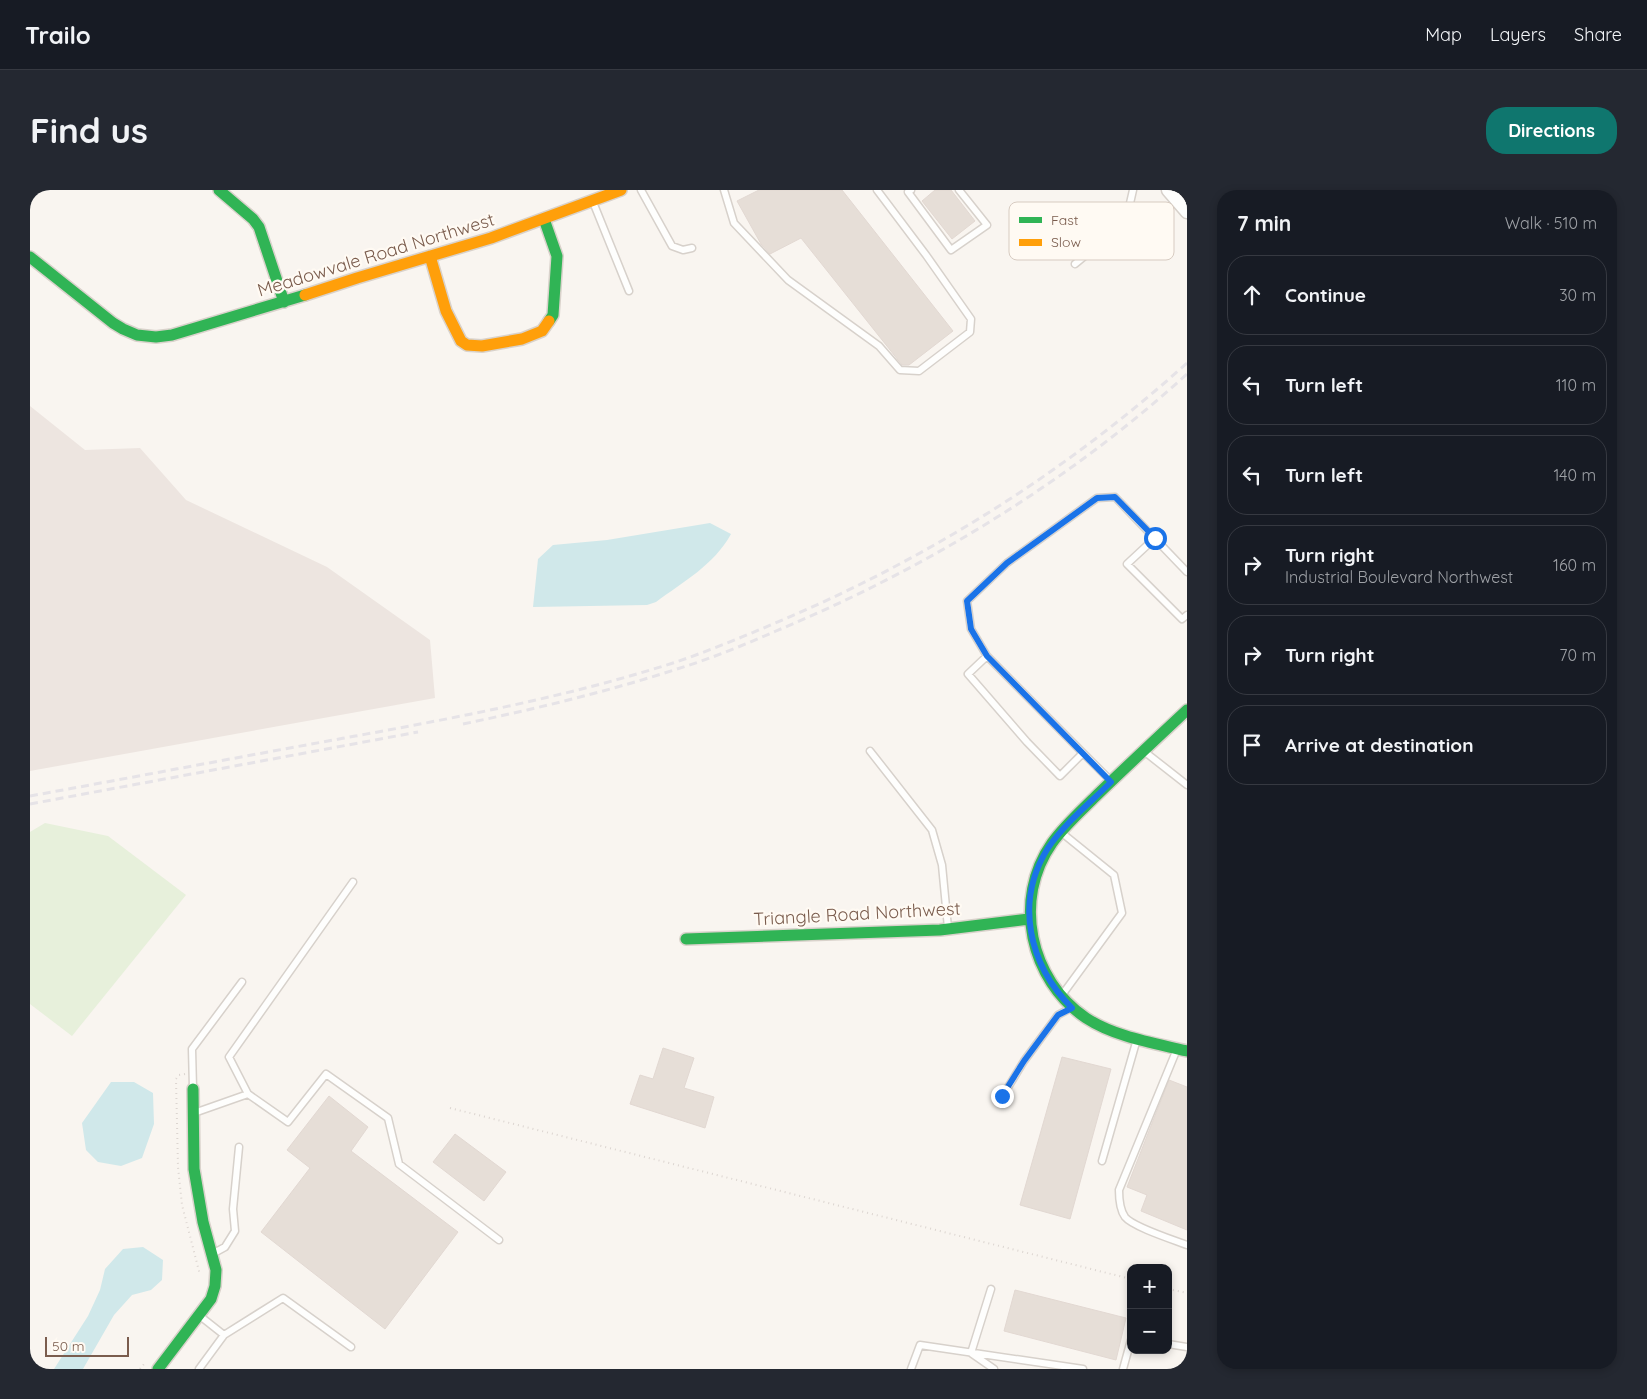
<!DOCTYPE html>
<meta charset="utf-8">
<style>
:root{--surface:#171b24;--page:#242831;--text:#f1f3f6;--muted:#9ea1a6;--line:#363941;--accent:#0f766e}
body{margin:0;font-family:Quicksand,sans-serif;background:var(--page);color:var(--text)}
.controls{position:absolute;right:15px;bottom:15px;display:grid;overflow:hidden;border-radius:10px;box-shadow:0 2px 8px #0003}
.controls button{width:45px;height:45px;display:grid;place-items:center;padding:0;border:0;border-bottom:1px solid var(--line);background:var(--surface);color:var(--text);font:25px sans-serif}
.scale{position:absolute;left:15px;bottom:12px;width:84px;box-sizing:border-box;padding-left:5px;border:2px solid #7a5c4d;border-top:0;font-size:14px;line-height:18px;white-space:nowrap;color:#7a5c4d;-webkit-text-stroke:4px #fffaf3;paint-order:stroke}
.stop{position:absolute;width:15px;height:15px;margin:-11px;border:4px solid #1a73e8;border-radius:50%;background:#fff}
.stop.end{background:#1a73e8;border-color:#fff;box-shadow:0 1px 5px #0008}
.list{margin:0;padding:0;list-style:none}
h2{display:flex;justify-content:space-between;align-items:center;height:65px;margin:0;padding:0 20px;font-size:21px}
h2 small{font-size:16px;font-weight:400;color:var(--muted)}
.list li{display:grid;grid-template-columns:32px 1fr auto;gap:15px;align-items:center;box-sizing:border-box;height:80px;margin:0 10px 10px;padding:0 10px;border:1px solid var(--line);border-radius:20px}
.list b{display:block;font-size:19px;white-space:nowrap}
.list p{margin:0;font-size:16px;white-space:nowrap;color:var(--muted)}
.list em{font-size:16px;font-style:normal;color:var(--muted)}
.icon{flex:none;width:28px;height:28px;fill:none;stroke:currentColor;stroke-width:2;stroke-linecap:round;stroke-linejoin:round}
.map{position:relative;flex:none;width:1157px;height:1179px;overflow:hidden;border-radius:20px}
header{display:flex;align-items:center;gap:30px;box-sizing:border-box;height:70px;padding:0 25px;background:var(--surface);border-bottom:1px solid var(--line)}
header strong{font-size:24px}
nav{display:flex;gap:28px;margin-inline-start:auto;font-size:18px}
.intro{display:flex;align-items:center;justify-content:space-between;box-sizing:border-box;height:120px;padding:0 30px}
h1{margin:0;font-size:35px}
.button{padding:12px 22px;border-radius:20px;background:var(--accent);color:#fff;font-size:18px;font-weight:700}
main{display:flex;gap:30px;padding:0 30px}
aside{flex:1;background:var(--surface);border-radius:20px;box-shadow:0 2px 8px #0003}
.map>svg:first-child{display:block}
.industrial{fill:#ede5e0}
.green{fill:#e7f0db}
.water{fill:#d0e8ea}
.building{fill:#e6ded7;stroke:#e2d8d2}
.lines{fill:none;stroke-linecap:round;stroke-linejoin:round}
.lane-casing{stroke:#d7d1cb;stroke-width:9}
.street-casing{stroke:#d7d1cb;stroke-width:15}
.fast-casing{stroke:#d9d2cb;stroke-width:14}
.slow-casing{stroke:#d9d2cb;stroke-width:14}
.path{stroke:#dcd5d0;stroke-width:2;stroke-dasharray:1 4;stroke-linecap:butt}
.lane{stroke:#fefefd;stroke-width:6}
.street{stroke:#fefefd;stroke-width:12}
.fast{stroke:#30b455;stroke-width:11}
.slow{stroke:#ff9f0a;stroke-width:11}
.rail{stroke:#e6e3e7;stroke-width:3;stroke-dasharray:8 5;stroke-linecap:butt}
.route{stroke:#1a73e8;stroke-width:6}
.labels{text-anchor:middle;stroke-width:4.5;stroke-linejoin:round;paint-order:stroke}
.street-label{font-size:18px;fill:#7a5c4d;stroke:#fffaf3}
.key{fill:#fffaf3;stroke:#d7cbc1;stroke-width:1}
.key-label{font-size:14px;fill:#7a5c4d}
</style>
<header>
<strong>Trailo</strong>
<nav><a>Map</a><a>Layers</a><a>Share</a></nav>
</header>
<div class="intro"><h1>Find us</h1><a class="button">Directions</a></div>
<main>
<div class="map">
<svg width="1157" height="1179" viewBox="0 0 1157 1179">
<rect width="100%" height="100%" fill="#f9f5f0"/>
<path class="industrial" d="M0,216L55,260L110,258L156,310L297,377L400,450L405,508L0,581Z"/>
<path class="green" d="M15,633L78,646L156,705L42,846L0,814V642Z"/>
<path class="water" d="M680,333L701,344C684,375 653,392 626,412L617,415L503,417L508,369L523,355L577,350Z
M81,892H104L123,903L124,934L112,968L91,976L68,972L56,960L52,933Z
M113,1057L133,1070L132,1090L121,1100L102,1105L84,1125L53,1179H24L58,1126L70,1100L75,1079L93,1059Z"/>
<path class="building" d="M729,0H812L923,141L879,175H872L771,48L740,64L731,54L707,11Z
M905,0H921L945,31L922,49L892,11Z
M633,858L664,868L654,898L684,907L675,938L600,914L610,885L623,889Z
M1032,867L1081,879L1040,1029L990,1015Z
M1139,890L1157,897V1040L1111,1021L1117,1005L1097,997Z
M299,906L338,937L321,961L428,1042L355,1139L231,1042L280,978L257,960Z
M425,944L476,982L454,1011L403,972Z
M985,1100L1096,1128L1086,1170L974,1141Z"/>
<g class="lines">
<g class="lane-casing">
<path id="lane" d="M611,0L642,56L653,60L662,58
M694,0L704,33L758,90L849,156L870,180L889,181L940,142L941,129L896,65L847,0
M881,0L878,2L921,60L957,35L929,0
M563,12L599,101
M1045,74L1085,41L1098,22L1103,0
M1125,348L1097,374L1152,429L1157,425
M957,466L1053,563
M840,561L902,640L912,675L918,738
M1115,562L1157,595
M1080,590L1053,563L1030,586L997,552L938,484L957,466L941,439L937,411L977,373L1067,308L1085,307L1157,382
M1032,643L1084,685L1092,723L1032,805
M1147,859L1089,1000C1089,1008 1090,1020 1095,1027C1103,1037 1144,1050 1157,1055
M163,898L162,859L212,792
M218,904L199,867L323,692
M972,907L994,871L1028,825L1041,818
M164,923L218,904L258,932L296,884L358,928L369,974L469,1050
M1072,971L1107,849
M184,1063L195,1057L205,1041L203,1019L209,957
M961,1099L941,1163L964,1179
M170,1126L194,1145
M1138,1154L1157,1157
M169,1179L194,1145L253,1108L321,1157
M881,1179L890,1155L1053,1179
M1093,1179L1101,1150"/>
</g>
<g class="street-casing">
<path id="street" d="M1138,0L1157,22"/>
</g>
<g class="fast-casing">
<path id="fast" d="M189,0L223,29L229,37L254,112
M514,29L527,66L523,125L519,131
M0,67L83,133L93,139L107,145L126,147L142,145L275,105
M1157,520C1126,549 1096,577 1066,606C1051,621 1034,636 1022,653C982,710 1000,790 1056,828C1085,847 1124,853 1157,861
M656,749L910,740L999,729
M128,1179L181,1109L185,1096L186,1080L173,1032L164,979L163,899"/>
</g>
<g class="slow-casing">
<path id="slow" d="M400,66L416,121L431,151L437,155L452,156L492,149L512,141L519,131
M275,105L327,88L461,48L591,0"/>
</g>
<path class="path" d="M155,884L149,885L146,889L148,977L152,1015L170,1085
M420,918L1101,1089
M1138,1099L1157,1103
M110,1179L114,1174"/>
<use href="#lane" class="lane"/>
<use href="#street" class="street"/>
<use href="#fast" class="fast"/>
<use href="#slow" class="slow"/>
<path class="rail" d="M433,534C505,519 576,502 647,479C680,469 714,455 746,441C895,379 1037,293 1157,184
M0,606C99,588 199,569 298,551C414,530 530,509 643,473C676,462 710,448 743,434C894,371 1035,283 1157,173
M0,614L388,542"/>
</g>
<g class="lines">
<path class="route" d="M972,906L994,871L1028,825L1042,818C999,775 984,712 1018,658C1035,633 1060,613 1081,592L957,466L941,439L937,411L977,373L1067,308L1085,307L1125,348"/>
</g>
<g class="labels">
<g class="street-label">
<text transform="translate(346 65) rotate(-17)" y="6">Meadowvale Road Northwest</text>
<text transform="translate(827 724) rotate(-3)" y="6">Triangle Road Northwest</text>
</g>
</g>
<rect x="979" y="12" width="165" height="58" rx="8" class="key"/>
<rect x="989" y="27" width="23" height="6" fill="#30b455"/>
<rect x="989" y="49" width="23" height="7" fill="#ff9f0a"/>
<g class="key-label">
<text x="1021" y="35">Fast</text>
<text x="1021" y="57">Slow</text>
</g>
</svg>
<div class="controls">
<button>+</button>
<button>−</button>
</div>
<div class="scale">50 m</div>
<div class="stop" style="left:1125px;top:348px"></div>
<div class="stop end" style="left:972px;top:906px"></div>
</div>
<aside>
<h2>7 min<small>Walk · 510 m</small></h2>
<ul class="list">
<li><svg class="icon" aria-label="ahead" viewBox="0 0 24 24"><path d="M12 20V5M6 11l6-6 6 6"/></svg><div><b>Continue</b></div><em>30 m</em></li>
<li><svg class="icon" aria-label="left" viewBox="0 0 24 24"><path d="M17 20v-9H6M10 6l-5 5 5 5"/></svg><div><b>Turn left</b></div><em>110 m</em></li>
<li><svg class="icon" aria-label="left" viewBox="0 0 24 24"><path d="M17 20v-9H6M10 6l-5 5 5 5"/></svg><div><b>Turn left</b></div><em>140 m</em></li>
<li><svg class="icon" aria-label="right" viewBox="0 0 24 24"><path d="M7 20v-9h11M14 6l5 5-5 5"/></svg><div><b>Turn right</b><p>Industrial Boulevard Northwest</p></div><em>160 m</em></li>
<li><svg class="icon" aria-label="right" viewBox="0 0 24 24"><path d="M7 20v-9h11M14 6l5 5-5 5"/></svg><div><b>Turn right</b></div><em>70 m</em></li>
<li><svg class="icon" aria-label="arrive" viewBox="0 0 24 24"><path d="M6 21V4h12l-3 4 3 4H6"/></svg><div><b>Arrive at destination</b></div></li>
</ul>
</aside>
</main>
